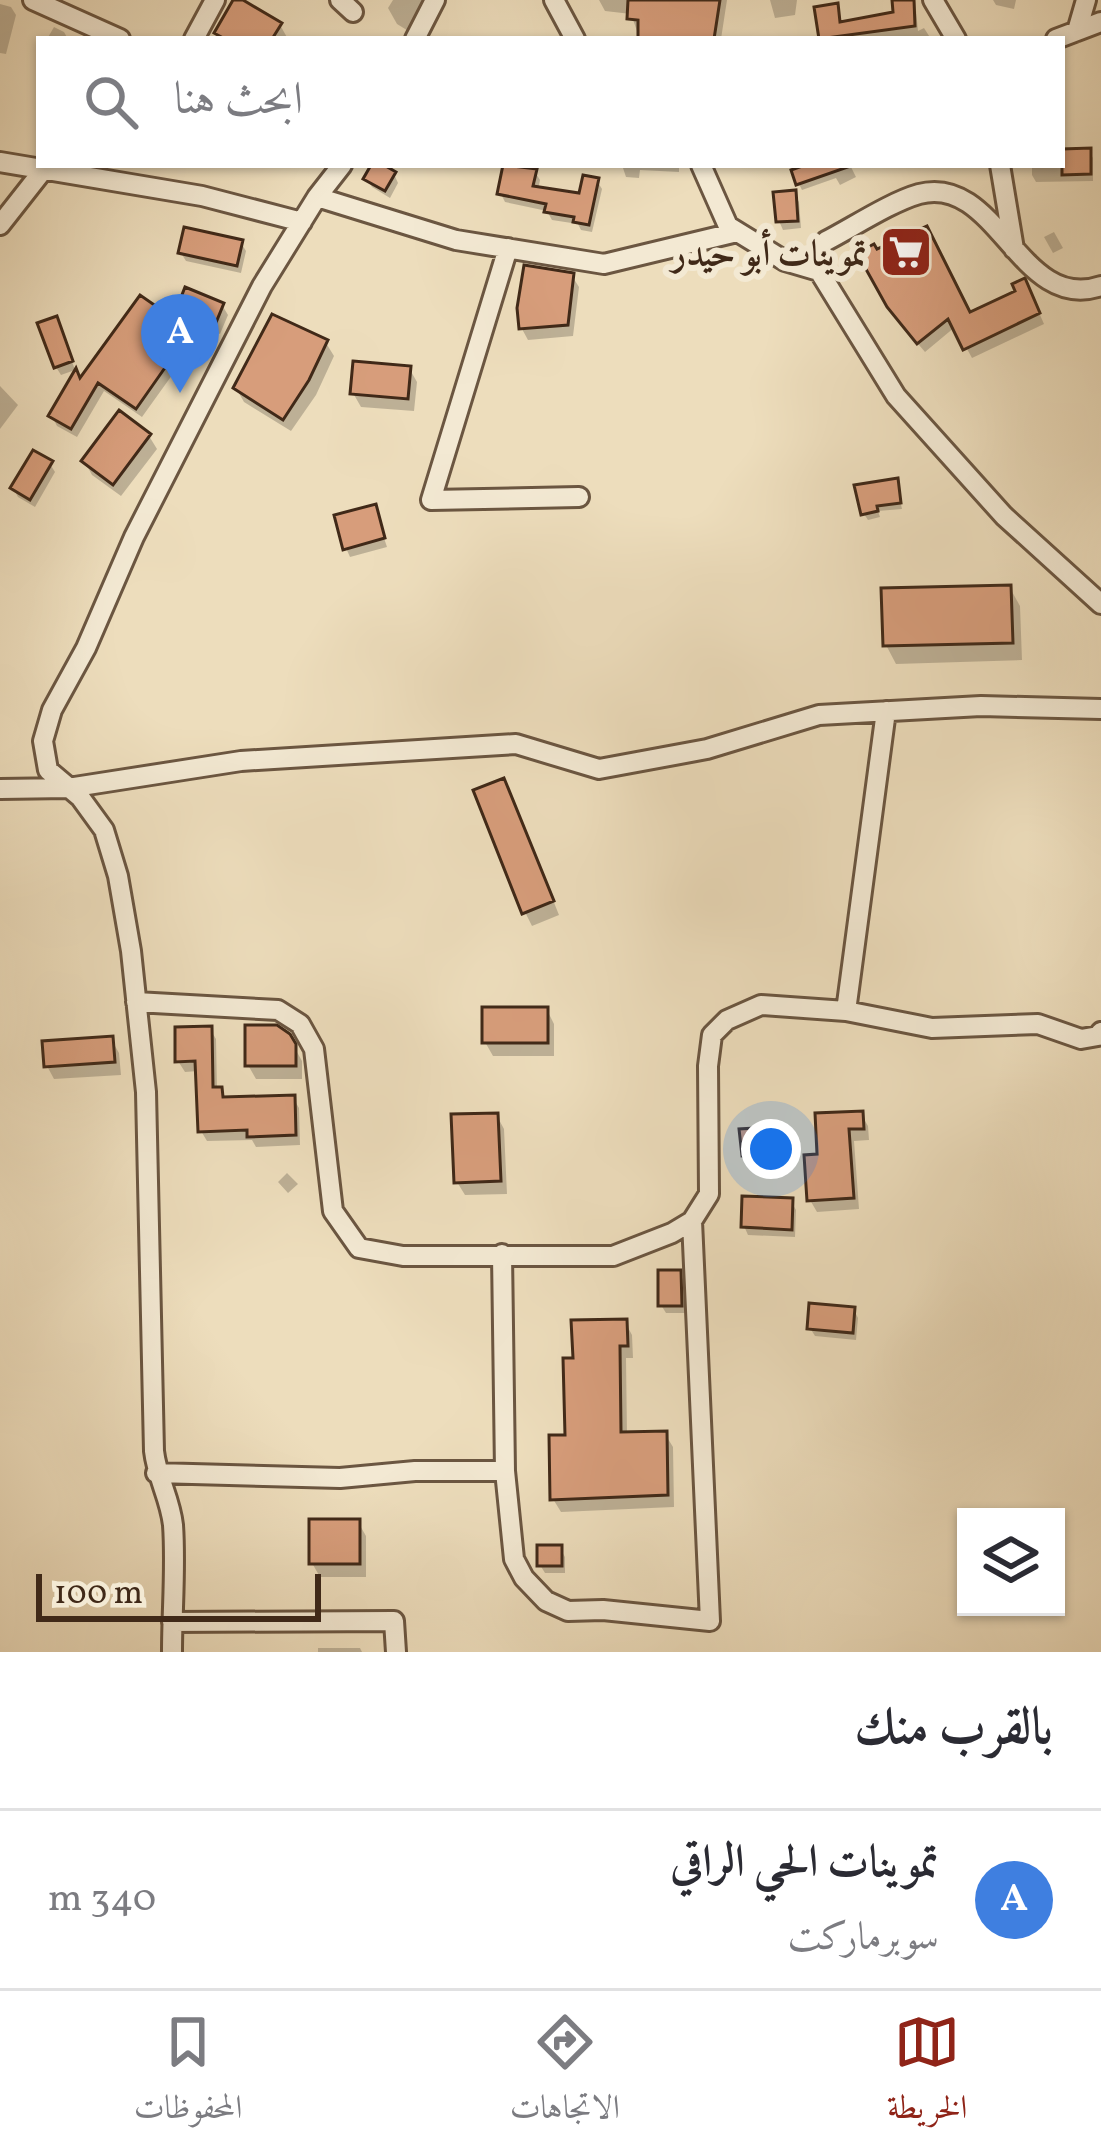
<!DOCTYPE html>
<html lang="ar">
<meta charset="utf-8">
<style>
:root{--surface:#fff;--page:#f2f2f3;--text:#2b2b33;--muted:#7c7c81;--line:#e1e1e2;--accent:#8f2418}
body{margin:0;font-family:Vollkorn,Amiri,serif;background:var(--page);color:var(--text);direction:rtl}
.controls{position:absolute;right:36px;bottom:36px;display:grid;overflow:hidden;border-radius:0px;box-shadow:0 3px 9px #0004}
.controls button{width:108px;height:108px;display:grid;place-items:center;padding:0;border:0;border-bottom:3px solid var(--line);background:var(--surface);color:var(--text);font:60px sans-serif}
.scale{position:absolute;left:36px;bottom:30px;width:285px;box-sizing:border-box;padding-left:12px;border:6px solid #402918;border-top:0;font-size:33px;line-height:42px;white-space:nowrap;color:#402918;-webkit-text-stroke:9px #f3e9d3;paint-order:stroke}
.you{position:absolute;left:771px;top:1149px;width:42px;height:42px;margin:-30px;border:9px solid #fff;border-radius:50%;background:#1a73e8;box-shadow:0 0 0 18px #1a73e833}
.badge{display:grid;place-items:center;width:78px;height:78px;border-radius:50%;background:var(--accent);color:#fff;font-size:39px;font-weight:700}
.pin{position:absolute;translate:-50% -99px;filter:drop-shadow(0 3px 6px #0008)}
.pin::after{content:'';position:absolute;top:63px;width:42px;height:36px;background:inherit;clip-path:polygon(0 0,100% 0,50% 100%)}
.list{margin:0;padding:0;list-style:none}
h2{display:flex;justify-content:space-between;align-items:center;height:156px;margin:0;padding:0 48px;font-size:51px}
h2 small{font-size:39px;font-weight:400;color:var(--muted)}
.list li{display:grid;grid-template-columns:78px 1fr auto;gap:36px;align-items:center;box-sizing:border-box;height:180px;padding:0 48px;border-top:3px solid var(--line)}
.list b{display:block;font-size:45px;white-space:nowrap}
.list p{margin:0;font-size:39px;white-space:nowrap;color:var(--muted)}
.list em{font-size:39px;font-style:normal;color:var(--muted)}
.icon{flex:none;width:66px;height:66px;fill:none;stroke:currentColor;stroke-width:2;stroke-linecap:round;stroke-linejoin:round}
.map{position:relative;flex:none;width:1101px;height:1652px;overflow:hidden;direction:ltr}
.search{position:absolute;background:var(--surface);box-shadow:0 3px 9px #0004;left:36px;right:36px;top:36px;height:132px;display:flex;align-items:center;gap:30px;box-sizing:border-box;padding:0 42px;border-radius:0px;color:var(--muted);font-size:45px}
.sheet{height:336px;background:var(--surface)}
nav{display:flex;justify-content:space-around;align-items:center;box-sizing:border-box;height:168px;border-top:3px solid var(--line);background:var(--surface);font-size:33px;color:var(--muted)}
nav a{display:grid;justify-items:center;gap:6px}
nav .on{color:var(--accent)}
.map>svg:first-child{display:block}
.shadow{fill:#0003}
.building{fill:#d79d7b;stroke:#402918;stroke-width:3}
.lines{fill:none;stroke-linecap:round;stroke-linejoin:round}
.minor-casing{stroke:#6b5641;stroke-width:24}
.minor{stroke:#f3e9d3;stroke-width:18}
.labels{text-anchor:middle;stroke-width:12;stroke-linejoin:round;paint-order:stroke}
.poi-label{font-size:36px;font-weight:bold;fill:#402918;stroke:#f3e9d3;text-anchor:end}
</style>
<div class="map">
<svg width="1101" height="1652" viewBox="0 0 1101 1652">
<rect width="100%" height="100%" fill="#edddbc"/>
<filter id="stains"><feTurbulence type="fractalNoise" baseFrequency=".00167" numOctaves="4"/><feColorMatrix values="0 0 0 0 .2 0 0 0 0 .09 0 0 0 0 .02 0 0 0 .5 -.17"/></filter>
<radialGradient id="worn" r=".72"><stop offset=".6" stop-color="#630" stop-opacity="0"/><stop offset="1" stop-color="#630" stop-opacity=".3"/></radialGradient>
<path class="shadow" d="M237,0L280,25L288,39H221L218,33Z
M393,0H430L410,32L397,24L388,8Z
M599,0H727L721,39H641V31H637L631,14L605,11Z
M770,0H797L795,15L775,18Z
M894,0H915L918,31L924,28L931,39H822L818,9L836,6L842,24L899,14Z
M993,0H1016L1014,9L996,5Z
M0,4L11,7L16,15L6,54L0,53Z
M54,27L64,32L68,39H47Z
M1089,151L1093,158V181L1036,182L1032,175V165H1062V152Z
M375,165L394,174L398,183L390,198L372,187L367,179Z
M622,165H679V172L640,170L639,178L626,177Z
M813,165H850L856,177L840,185L836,178L802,190L799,184Z
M535,172L540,180L538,190L582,196L597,181L602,189L592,232L581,230L578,224L552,220L547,211L505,202L501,194Z
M794,193L799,202L801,228L783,230L779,221Z
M1054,232L1063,248L1053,253L1044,237Z
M241,243L246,251L241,273L186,261L181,253Z
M572,276L579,287L573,336L528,340L522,329Z
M1030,292L1044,324L972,358L955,327L925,352L896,318L969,316Z
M222,305L228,315L220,334L216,332L187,378L175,371L142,417L104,391L77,437L57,426L52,416L81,382L174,323Z
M60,328L75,370L61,375L56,367Z
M326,343L334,356L316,395L291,431L244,402L236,388Z
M409,368L417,382L414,411L361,407L353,393Z
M0,386L18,405L0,429Z
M149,436L157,449L121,496L92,475L85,462Z
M50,464L55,472L35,507L18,497L13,488Z
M896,481L902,509L878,511L880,517L868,520L864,514Z
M374,508L387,547L350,557L346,548Z
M1010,588L1020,606L1022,660L896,664L886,645Z
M511,795L559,915L532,926L525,912Z
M547,1010L554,1024V1056H493L485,1042Z
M210,1029L216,1039L217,1090L226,1100L293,1098L299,1108L300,1145L256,1147L252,1140L207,1141L201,1131L198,1071L185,1072L178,1061Z
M288,1036L302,1061V1079H256L248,1065Z
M111,1039L119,1053L121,1075L54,1079L47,1066Z
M861,1114L868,1126L869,1140L854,1141L859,1209L817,1212L810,1200L820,1157Z
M497,1116L504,1129L507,1194L465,1195L457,1182Z
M771,1130L776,1138L778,1162L749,1163L744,1155Z
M287,1173L298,1184L288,1193L278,1182Z
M791,1201L796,1210L795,1237L748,1235L744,1226Z
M679,1273L684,1281L685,1313H666L661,1305Z
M854,1310L858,1318L856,1340L815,1336L810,1328Z
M625,1322L632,1335L633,1358H626L627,1435L665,1434L673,1447L674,1507L561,1512L553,1499L568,1438L576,1361Z
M358,1522L366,1536V1577H320L312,1563Z
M560,1548L565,1557V1573H545L540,1565Z
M318,1648H360L362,1652H318Z"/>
<path class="building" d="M233,0H243L282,23L272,39H225L214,33Z
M628,0H720L714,39H638V20L627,19Z
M892,0H914L915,26L819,39L814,7L838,3L840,22L893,12Z
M1091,148V174L1062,175V149Z
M371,165H384L396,172L385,191L363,179Z
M503,165L537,169L533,186L579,193L583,175L599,178L589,225L573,222L574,217L544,212L546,204L497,194Z
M805,165H847L848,167L796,185L791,170Z
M796,190L798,221L776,222L773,192Z
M927,226L970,312L1015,291L1012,284L1025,278L1040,313L963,350L948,319L917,344L887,307L857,253L874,244L877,249Z
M184,227L243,240L237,266L178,253Z
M524,265L574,273L568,325L519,329L517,308Z
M185,287L224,303L215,325L210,323L180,370L169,362L136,409L98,383L71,429L48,416L76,368L80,378L140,295L173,318Z
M272,314L328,340L309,380L283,420L233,388Z
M57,316L73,361L54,368L37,323Z
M353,361L411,366L408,399L350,394Z
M119,410L151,434L113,485L81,461Z
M33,450L53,461L30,500L10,488Z
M898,478L901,503L877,506L878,511L861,515L854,485Z
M376,504L385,538L343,550L334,515Z
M1011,585L1013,643L883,646L881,588Z
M504,778L554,901L522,914L473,790Z
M482,1007H548V1043H482Z
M245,1025H277L290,1034L296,1044V1066H245Z
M212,1026L213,1087H222L223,1097L295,1095L296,1135L247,1137V1130L198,1132L195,1061L175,1062V1027Z
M113,1036L115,1062L44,1067L42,1041Z
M863,1111L864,1129H849L854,1198L807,1201L804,1155L817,1154L815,1113Z
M498,1113L501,1181L454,1183L451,1114Z
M773,1127L775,1154L742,1156L739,1129Z
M742,1196L793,1198L792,1230L741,1227Z
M658,1270H681L682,1306H658Z
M809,1303L855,1307L853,1333L807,1329Z
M627,1319L628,1346H620L621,1432L667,1431L668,1495L550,1500L549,1435H565L563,1358H573L571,1320Z
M309,1519H360V1564H309Z
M537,1545H562V1566H537Z"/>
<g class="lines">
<g class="minor-casing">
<path id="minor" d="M33,0L120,39
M340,0L353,12
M554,0L575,39
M933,0L956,39
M1077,31L1086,0
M194,39L215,0
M415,39L435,0
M1056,39L1101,22
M0,162L202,196L302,222
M701,165L728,226L785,261L819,271L896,396L1004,516L1101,604
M1000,165L1014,249
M317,197L456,240L604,264L737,232
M0,225L44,169
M826,241C853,227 891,202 919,194C997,173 1020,314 1101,286
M508,248L431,500L579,497
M0,789L68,788L241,761L516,744L599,769L707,749L819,715L981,706L1101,709
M136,1002L278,1010L300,1024L314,1049L333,1211L359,1248L403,1256H613L672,1233L692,1221L709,1194L708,1066L712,1035L727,1020L761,1005L846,1011L932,1028L1038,1024L1081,1039L1098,1036L1101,1032
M846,1011L886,711
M502,1254L505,1471L514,1559L524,1578L546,1601L568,1611L603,1610L710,1621L692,1221
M156,1473L340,1478L415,1471H505
M172,1622L394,1621L396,1652
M172,1652C172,1610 176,1567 173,1525C170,1498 157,1478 154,1451L146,1092L131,951L118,876L104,830L80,797L48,770L43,741L52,710L86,648L134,537L262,286L317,197L342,165"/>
</g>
<use href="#minor" class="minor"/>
</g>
<defs>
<g id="supermarket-square" transform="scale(2.7)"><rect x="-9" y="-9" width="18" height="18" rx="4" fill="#8f2418" stroke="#f3e9d3"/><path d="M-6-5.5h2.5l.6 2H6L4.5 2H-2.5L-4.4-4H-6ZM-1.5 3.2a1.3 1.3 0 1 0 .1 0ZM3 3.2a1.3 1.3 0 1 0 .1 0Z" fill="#fff"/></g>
</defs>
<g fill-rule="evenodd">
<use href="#supermarket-square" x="906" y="252"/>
</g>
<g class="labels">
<g class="poi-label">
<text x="867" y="265">تموينات أبو حيدر</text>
</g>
</g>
<rect width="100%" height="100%" filter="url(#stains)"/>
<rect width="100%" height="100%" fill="url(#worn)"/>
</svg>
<div class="controls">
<button><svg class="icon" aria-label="layers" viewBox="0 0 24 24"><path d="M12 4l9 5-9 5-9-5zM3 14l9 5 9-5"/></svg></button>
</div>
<div class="scale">100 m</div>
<div class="you"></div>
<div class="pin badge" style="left:180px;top:393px;background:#3f7fe0">A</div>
<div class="search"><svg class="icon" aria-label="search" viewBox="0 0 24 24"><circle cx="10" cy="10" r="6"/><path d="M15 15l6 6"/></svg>ابحث هنا</div>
</div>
<section class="sheet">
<h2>بالقرب منك<small></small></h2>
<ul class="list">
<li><span class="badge" style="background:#3f7fe0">A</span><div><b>تموينات الحي الراقي</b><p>سوبرماركت</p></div><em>340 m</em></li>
</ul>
</section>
<nav>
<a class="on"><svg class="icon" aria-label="map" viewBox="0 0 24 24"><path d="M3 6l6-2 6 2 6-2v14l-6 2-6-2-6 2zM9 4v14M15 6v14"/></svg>الخريطة</a>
<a><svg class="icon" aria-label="directions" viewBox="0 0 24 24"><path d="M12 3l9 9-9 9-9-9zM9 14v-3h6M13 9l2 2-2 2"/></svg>الاتجاهات</a>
<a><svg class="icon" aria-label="saved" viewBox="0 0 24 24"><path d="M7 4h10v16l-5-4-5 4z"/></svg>المحفوظات</a>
</nav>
